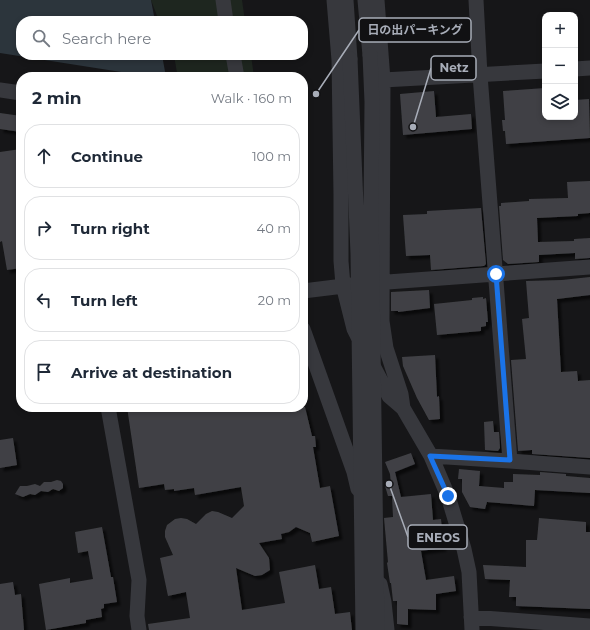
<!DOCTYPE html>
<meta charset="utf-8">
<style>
:root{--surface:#fff;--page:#f2f2f3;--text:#1f2937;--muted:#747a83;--line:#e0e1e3}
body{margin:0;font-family:Montserrat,"Noto Sans JP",sans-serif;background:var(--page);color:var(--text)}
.controls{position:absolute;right:12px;top:12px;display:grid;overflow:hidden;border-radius:8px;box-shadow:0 2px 6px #0003}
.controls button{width:36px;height:36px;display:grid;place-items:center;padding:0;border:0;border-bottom:1px solid var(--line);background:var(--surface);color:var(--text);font:20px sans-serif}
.stop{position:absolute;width:12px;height:12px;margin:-9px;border:3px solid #1a73e8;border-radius:50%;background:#fff}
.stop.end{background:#1a73e8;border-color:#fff;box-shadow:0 1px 4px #0008}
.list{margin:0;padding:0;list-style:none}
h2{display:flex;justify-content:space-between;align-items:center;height:52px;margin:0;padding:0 16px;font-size:17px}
h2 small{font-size:13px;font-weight:400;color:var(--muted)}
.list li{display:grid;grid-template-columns:26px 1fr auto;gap:12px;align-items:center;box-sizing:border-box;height:64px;margin:0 8px 8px;padding:0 8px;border:1px solid var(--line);border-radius:16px}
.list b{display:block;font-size:15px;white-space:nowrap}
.list em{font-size:13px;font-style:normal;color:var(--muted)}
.icon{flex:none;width:22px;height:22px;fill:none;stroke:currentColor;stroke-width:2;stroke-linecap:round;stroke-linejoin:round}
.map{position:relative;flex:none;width:590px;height:630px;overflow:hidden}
.search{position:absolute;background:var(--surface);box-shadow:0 2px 6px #0003;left:16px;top:16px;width:292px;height:44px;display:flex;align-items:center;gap:10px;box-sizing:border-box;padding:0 14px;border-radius:16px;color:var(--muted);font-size:15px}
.panel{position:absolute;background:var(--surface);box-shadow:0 2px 6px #0003;left:16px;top:72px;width:292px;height:340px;border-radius:16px}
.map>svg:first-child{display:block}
.green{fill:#1e261f}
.water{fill:#2c353c}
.building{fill:#404145;filter:url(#shadow)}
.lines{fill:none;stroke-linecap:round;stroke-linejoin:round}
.minor{stroke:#37383d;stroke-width:15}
.minor-bridge{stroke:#37383d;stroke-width:15}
.route{stroke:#1a73e8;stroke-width:5}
.leader{fill:none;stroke:#a8adb8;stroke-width:1.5}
.callout-dot{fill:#a8adb8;stroke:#111113;stroke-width:1.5}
.callout{fill:#111113;stroke:#a8adb8;stroke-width:1.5}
.callout-label{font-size:12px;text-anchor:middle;font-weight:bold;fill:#a8adb8}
</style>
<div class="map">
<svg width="590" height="630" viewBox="0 0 590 630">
<defs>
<filter id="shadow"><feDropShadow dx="3.5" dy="3.5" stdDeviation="1" flood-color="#0009"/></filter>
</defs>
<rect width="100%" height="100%" fill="#161618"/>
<path class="green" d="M151,0H242L245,21H159Z
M174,55H251L254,77H179L177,73Z"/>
<path class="water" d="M0,0H151L155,21H21V55H162L166,77H153L0,53Z"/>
<path class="building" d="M545,88V117H575V100L589,99L590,138L506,144L505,131H503L502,120H505L503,91Z
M434,91L436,117L471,114L472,129L403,135L400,94Z
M0,113L21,116V132L0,129Z
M21,149V268L7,270L2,241L0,242V152Z
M590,181V213L578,214V216L537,218L538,242L574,241V239L590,238V258L575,259V253L539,255V262L508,264L503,260L499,206H501V203L529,201V199L568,198L567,182Z
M481,208L486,264L484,266L431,270L430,255L406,256L403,215L427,214V211Z
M590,277V295L557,299L561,372L577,371L578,381L590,380V458L532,454V450L518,451L511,360L526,359L522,319L529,318L526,281L562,280Z
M429,290L430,308L398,312V311H391V292Z
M483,297V299L486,298L488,322H486V326L481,327V331L437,335L434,304L472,300V298Z
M435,355L437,397L439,396L440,419L429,420L417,398L403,366L402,357Z
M127,407H305L312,436H315L316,447H313L320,488L330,486L339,536L312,542L310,533L296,527L289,532L281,534L282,539L259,543L269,558L270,570L262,575L255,576L236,568L242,610L285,603L279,572L315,565L319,589L331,587L335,614L350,612L352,630H149L148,624L190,618L186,592L168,596L160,558L173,555L165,537V531L167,525L175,519L181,518L187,519L196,524L206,514L212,511L218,512L232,518L244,506L241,487L195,495L194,488L174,491V489L165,490L164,484L139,488Z
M493,421L494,432H499L500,448L498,451L485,450L484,422Z
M13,438L17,465L0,468V440Z
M411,453L415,464L395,472L401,497L431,494L433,520L441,519L442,530H440L443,548L421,551L426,580L454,576L456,591L436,594V610L408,609V625L397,624V601H393L391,583H390L387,563L388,562L384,518L393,517L392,496H388L385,486L391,485L390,474L385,462Z
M459,469L480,471L479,486L504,488V482H513V474L540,475V472L566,474V476L590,478V493L535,490L534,506L487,502L485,509L470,507L462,492V479H458Z
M57,480L61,481L63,484V488L59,491L53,489L48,492L41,491L35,495L30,494L23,497L15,494L20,486H27L35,484L40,486L44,482H51Z
M539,518L586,522V532H590V609L516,606V597H509L510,580L485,579L483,565L526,567V540H537Z
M102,527L111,577H113L117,602L104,604V608L101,609L102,617L86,620V623L46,630L39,584L70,578V583L93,579L88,551L78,553L75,532Z
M13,582L15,595L21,594L24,630H0V584Z"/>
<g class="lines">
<path class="minor" d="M223,0L226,21
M334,0L339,60L341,195V261L343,285L354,329L358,337
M346,0L350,59
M365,0L370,55
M377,0L383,80L382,321L386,348L401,394L403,408
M476,0L480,75L510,461
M233,55L237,77
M575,69L590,68
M383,80L545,71
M0,90L21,93
M374,283L590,267
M303,291L352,285
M303,329L354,472L358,489
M371,362L389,396L403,408L431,456L448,496L464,549L469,572L472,630
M108,407L139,580L137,616L139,630
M431,456L510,461L590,467
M380,584L384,602L387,630
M471,617L590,626"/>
<path class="minor-bridge" d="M370,55L372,102L371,208L377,630
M350,59L358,254L363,630"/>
</g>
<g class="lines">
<path class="route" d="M448,496L430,456L510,460L496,274"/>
</g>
<path class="leader" d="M316 94L359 30M413 127L431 68M389 484L408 537"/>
<g class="callout-dot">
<circle cx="316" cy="94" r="4"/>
<circle cx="413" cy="127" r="4"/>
<circle cx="389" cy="484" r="4"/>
</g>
<g class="callout">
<rect x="359" y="18" width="112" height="24" rx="4"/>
<rect x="431" y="56" width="45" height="24" rx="4"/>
<rect x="408" y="525" width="59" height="24" rx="4"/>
</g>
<g class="callout-label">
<text x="415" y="34">日の出パーキング</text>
<text x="454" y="72">Netz</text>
<text x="438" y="542">ENEOS</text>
</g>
</svg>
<div class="controls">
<button>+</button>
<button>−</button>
<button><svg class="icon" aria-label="layers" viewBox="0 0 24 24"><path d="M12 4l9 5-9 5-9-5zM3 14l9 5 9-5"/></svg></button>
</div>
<div class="stop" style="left:496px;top:274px"></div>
<div class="stop end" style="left:448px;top:496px"></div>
<div class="search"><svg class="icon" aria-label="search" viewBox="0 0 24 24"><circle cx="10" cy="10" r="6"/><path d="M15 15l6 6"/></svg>Search here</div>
<section class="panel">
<h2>2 min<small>Walk · 160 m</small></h2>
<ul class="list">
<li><svg class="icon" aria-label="ahead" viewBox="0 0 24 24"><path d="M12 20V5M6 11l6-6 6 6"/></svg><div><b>Continue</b></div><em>100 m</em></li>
<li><svg class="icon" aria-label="right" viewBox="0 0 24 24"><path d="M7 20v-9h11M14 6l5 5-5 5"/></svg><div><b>Turn right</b></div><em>40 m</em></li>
<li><svg class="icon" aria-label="left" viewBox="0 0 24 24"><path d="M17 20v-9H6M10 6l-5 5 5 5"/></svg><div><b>Turn left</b></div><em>20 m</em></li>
<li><svg class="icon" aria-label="arrive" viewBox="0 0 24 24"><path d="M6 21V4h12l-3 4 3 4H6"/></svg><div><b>Arrive at destination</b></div></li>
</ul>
</section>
</div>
